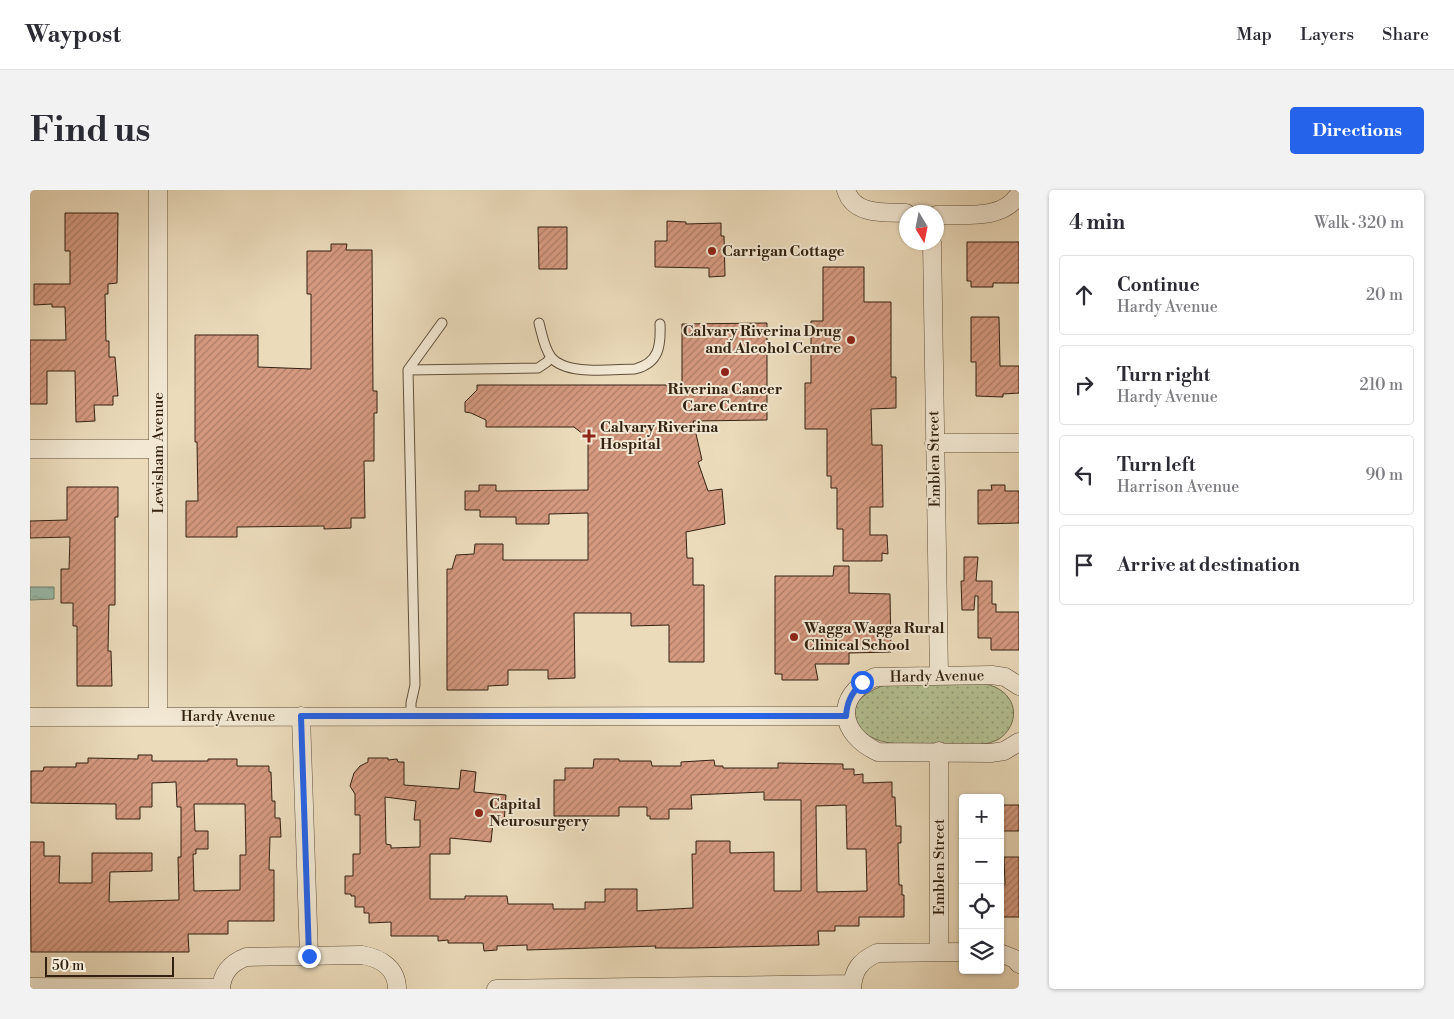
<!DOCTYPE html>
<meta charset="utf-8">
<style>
:root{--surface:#fff;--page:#f2f2f3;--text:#2b2b33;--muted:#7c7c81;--line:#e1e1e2;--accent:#2563eb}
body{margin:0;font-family:"Libre Bodoni",serif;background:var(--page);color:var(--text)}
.controls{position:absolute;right:15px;bottom:15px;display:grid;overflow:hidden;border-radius:5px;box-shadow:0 1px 4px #0004}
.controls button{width:45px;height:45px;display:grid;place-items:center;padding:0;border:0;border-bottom:1px solid var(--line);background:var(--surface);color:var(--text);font:25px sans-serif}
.compass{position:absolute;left:869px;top:15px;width:45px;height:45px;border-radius:50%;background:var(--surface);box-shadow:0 1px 4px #0004;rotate:170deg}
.scale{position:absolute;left:15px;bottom:12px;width:129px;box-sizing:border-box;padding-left:5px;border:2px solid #322110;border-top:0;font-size:14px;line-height:18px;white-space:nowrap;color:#322110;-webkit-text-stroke:4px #f2e8d3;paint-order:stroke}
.stop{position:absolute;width:15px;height:15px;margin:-11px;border:4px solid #2563eb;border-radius:50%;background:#fff}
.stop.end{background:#2563eb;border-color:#fff;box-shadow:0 1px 5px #0008}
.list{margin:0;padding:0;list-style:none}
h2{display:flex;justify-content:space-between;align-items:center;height:65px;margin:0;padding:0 20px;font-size:21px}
h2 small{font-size:16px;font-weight:400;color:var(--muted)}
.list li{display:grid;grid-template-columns:32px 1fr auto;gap:15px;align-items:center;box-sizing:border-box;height:80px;margin:0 10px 10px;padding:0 10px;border:1px solid var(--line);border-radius:5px}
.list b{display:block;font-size:19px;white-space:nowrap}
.list p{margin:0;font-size:16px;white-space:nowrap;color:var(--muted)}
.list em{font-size:16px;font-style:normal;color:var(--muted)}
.icon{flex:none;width:28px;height:28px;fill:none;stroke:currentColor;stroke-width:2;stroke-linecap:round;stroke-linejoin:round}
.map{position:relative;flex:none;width:989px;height:799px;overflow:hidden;border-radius:5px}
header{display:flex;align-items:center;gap:30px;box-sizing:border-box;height:70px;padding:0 25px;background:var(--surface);border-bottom:1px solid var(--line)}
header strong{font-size:24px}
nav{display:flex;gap:28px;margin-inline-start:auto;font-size:18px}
.intro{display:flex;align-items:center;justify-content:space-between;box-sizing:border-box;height:120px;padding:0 30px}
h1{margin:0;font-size:35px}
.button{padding:12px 22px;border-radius:5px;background:var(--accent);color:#fff;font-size:18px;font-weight:700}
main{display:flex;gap:30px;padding:0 30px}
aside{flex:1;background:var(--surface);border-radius:5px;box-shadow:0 1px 4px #0004}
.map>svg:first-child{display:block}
.park{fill:url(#park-dots);stroke:#737152}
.water{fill:url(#water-ripples);stroke:#707e6d}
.building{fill:url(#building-hatch);stroke:#322110;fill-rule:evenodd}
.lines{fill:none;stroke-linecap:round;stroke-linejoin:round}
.service-casing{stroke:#60503b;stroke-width:11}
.minor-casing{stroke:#60503b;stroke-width:19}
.service{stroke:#f2e8d3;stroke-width:9}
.minor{stroke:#f2e8d3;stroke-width:18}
.route{stroke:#2563eb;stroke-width:6}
.poi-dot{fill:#8f2418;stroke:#f2e8d3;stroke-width:2}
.labels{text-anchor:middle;stroke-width:4;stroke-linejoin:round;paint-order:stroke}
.poi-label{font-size:15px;font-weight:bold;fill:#322110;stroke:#f2e8d3;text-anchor:start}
.street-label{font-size:15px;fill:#322110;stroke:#f2e8d3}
</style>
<header>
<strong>Waypost</strong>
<nav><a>Map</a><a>Layers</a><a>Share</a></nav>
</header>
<div class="intro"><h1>Find us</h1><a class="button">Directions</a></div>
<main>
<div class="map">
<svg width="989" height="799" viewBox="0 0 989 799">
<defs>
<pattern id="park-dots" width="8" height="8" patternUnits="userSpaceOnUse" patternTransform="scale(1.25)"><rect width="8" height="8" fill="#b4c193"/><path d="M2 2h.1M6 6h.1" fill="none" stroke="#939c77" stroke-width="1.8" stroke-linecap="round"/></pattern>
<pattern id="water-ripples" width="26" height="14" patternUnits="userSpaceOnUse" patternTransform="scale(1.25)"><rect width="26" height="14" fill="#99bcab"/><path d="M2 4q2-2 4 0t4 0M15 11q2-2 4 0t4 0" fill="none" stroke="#84a192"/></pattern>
<pattern id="building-hatch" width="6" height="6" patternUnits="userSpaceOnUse" patternTransform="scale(1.25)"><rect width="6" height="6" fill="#d59980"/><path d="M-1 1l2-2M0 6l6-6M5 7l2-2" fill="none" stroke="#ad7c67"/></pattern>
</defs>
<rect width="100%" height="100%" fill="#ebdbbb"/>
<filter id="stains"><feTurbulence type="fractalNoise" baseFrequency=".004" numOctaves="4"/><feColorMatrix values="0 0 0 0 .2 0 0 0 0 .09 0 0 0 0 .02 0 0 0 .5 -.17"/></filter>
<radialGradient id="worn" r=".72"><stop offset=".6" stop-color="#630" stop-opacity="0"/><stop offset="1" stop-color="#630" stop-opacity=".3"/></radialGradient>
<path class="park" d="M859,493C879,493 900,493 920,493C935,493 951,491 965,497C989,508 989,535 969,549C956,556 942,555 928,555C900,554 828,564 825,524C824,506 845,499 859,493Z"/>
<path class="water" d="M0,397H24V409L0,410Z"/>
<path class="building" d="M35,23H88L87,93L78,94V104H75L76,151H79V167H85L88,206H83V215H64L65,231L46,232L45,181H17V214H0V150H36L35,117H22V114L4,115V94H40V61H35Z
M637,31L656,32V34L691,33V46H694L695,86L679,87V78L625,77V51H637Z
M508,37H537V79H509Z
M937,52H989V93H963V97H941V91H937Z
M301,54H317L316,60H342L343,201H347V223H344V271H334L335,328H321V338L294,339V336L207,337V347H156V311H168L167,252H165V145H228V177L281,179V104H277V61H301Z
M793,77H834V112H861V187H866V218L841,219L842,255H852L853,317H840V345H857L858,364L852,363V371H813V339H807V298H801V286H797V239H775V193H781V131H793Z
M941,127H969L970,176H989V203L973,204V207L946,206V172H941Z
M737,133V230L663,231L672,270L668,272L678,301L692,299L695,334L656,342L657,368H663V395H674V472H639V435L601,436V423H544L545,488L518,489V480H478V495L458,496V500H417V379H422L426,365L444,364L445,354H473V370H558V323L519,324V334H486V327H450V320H435V301H449V295H466V301L558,300V248L544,237H456V230L441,223L435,222V212L447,200V195H652V134Z
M961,295H975V301H989V333L948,334V300H962Z
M37,297H88V327H85V415H79L78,461H81L82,496H47V436H43V413H31V379H39L40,347L0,348V331L37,330Z
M934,367H948L946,391H962V414H966V422H989V460H961V448H948V406H945L944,420H932L931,391H934Z
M804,376H819V403L860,404L861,462L819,463V474H785L788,490H752V484H745V386H803Z
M108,565H122V571H178V569H207V576H239V582H241L242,611H245V628H250L251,647H240L239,680H244V731H198V744H158L159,762H1L0,652H14V666H30L29,693H62V663H122V681L80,682L79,712L149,710L148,667H151V617H147L146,592L122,593V617H110V629H86V614L1,613V581H13L14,577H46V573H58V568L108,569ZM164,614H215L216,665H210V700L164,701L163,664H166V659H178V641H165Z
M338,568H358V570L367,569L368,572H374V595L429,599L431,580L446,582L444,602L476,605L474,633L463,632L461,652L420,648V664H400V709H435V706H477L478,714H523V719H555V712H575V699H607V721L663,718L662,664H666V651H700V663L744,662V701H771V610H734V602L661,605L662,619H639V629H620V626H617V617H589V626H524V590H535V578H563L564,569H589V571H621L622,576H651V572L684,570L685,576H693V578H748V573L813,574V579H824V585L833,584V593L862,592V607H865L866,636H871V653H868L869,695H872V705H874V727H829V736H805V741H788L789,755L662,758H625L626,756L497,760V755L467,756V760L454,761L453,753H418V750L408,751V746H361V732L339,733V723H334V717H325V706H321V704H315V686H323V664H330V625H325V604L320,596L324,583L330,576L338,572ZM355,607L386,611L384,630H390V657L361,658V655L356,654ZM816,615L817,659H836L837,701L787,702L786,616Z
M970,615H989V641H970Z
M974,667H989V727H970V695H975Z"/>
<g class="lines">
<g class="service-casing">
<path id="service" d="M509,133C512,144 514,158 521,167C536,186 582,179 605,179C629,173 631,156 630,134
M378,180L508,178L517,172L521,167
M381,526V513L385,495L378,180L412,133"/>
</g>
<g class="minor-casing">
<path id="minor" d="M128,0V526
M816,0C824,26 855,22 876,23
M906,25C934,24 973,31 989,4
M902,52L909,486
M904,253H989
M0,259H128
M989,496L975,487L962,485L845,487C803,506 809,544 848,562L961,563L974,561L989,552
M271,526L279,766
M0,527L816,526
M909,762V561
M970,763L985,769L989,774
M0,797L191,798
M191,799C192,782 201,773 216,767L332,765C350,768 367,778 367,799
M466,799L822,794
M822,799C823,780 830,771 847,763L933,762"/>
</g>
<use href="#service" class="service"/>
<use href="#minor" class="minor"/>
</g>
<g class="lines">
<path class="route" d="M279,766L271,526H816C817,511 822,503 832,492"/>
</g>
<g class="poi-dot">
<circle cx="682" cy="61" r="5"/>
<circle cx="821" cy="150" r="5"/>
<circle cx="695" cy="182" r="5"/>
<path d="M556.5 238.5h5v5h5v5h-5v5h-5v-5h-5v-5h5z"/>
<circle cx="764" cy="447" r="5"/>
<circle cx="449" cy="623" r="5"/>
</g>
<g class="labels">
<g class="poi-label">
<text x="692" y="66">Carrigan Cottage</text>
<text x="811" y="146" text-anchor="end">Calvary Riverina Drug<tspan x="811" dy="17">and Alcohol Centre</tspan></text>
<text x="695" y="204" text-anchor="middle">Riverina Cancer<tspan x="695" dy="17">Care Centre</tspan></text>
<text x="570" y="242">Calvary Riverina<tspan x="570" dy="17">Hospital</tspan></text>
<text x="774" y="443">Wagga Wagga Rural<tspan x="774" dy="17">Clinical School</tspan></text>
<text x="459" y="619">Capital<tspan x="459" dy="17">Neurosurgery</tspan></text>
</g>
<g class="street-label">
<text transform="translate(128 263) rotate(-90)" y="5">Lewisham Avenue</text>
<text transform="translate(904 269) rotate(-91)" y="5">Emblen Street</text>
<text transform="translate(907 486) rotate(-1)" y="5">Hardy Avenue</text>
<text x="198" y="531">Hardy Avenue</text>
<text transform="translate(909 677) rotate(-90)" y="5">Emblen Street</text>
</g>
</g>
<rect width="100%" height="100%" filter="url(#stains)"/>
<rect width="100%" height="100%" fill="url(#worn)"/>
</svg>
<div class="controls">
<button>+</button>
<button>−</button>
<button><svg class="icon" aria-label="locate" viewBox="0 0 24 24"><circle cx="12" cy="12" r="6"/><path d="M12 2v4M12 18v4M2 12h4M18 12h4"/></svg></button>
<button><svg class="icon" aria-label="layers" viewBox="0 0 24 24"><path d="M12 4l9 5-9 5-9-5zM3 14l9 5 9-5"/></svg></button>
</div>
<svg class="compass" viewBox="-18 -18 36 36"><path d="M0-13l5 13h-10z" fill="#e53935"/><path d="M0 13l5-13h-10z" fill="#7c7c81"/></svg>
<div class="scale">50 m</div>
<div class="stop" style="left:832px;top:492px"></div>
<div class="stop end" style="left:279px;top:766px"></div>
</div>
<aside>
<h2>4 min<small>Walk · 320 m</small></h2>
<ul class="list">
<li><svg class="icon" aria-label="ahead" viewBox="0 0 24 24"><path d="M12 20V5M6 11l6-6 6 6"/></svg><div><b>Continue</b><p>Hardy Avenue</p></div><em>20 m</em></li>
<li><svg class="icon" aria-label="right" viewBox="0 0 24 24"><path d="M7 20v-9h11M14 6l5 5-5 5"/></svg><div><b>Turn right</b><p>Hardy Avenue</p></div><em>210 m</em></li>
<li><svg class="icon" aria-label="left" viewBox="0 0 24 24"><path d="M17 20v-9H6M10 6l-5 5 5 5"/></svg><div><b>Turn left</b><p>Harrison Avenue</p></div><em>90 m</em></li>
<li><svg class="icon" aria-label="arrive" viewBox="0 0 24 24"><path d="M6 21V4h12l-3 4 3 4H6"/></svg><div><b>Arrive at destination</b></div></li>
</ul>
</aside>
</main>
